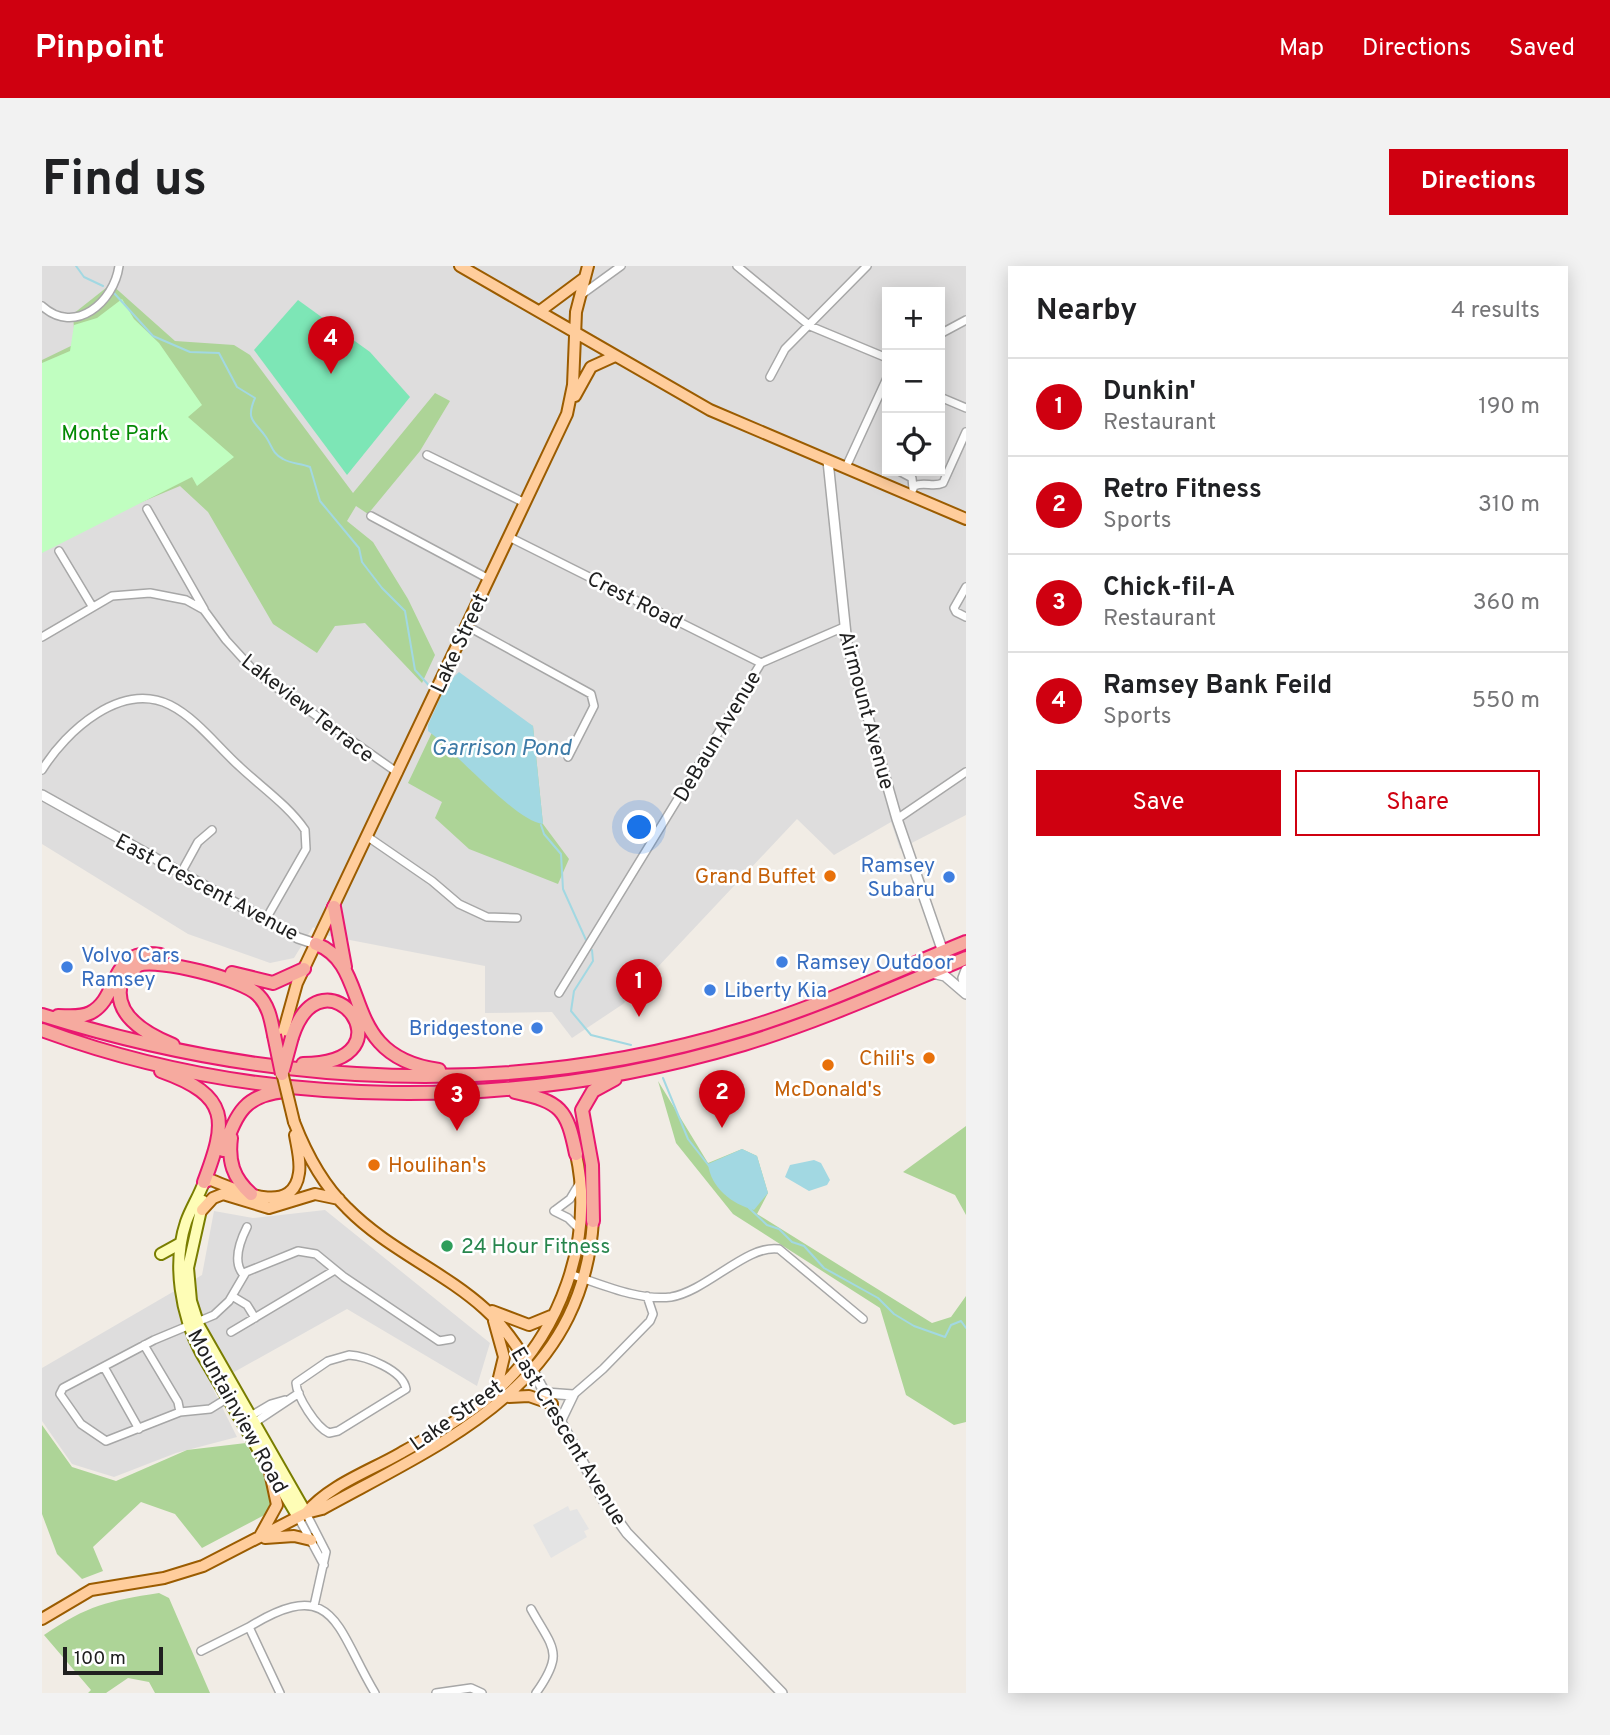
<!DOCTYPE html>
<meta charset="utf-8">
<style>
:root{--surface:#fff;--page:#f2f2f2;--text:#202124;--muted:#757577;--line:#e0e0e0;--accent:#cf0010}
body{margin:0;font-family:Overpass,sans-serif;background:var(--page);color:var(--text)}
.controls{position:absolute;right:21px;top:21px;display:grid;overflow:hidden;border-radius:0px;box-shadow:0 4px 18px #0003}
.controls button{width:63px;height:63px;display:grid;place-items:center;padding:0;border:0;border-bottom:2px solid var(--line);background:var(--surface);color:var(--text);font:35px sans-serif}
.scale{position:absolute;left:21px;bottom:18px;width:100px;box-sizing:border-box;padding-left:7px;border:4px solid #202020;border-top:0;font-size:19px;line-height:24px;white-space:nowrap;color:#202020;-webkit-text-stroke:5px #fff;paint-order:stroke}
.you{position:absolute;left:598px;top:562px;width:24px;height:24px;margin:-18px;border:5px solid #fff;border-radius:50%;background:#1a73e8;box-shadow:0 0 0 10px #1a73e833}
.badge{display:grid;place-items:center;width:46px;height:46px;border-radius:50%;background:var(--accent);color:#fff;font-size:23px;font-weight:700}
.pin{position:absolute;translate:-50% -58px;filter:drop-shadow(0 2px 4px #0008)}
.pin::after{content:'';position:absolute;top:37px;width:24px;height:21px;background:inherit;clip-path:polygon(0 0,100% 0,50% 100%)}
.list{margin:0;padding:0;list-style:none}
h2{display:flex;justify-content:space-between;align-items:center;height:91px;margin:0;padding:0 28px;font-size:30px}
h2 small{font-size:23px;font-weight:400;color:var(--muted)}
.list li{display:grid;grid-template-columns:46px 1fr auto;gap:21px;align-items:center;box-sizing:border-box;height:98px;padding:0 28px;border-top:2px solid var(--line)}
.list b{display:block;font-size:26px;white-space:nowrap}
.list p{margin:0;font-size:23px;white-space:nowrap;color:var(--muted)}
.list em{font-size:23px;font-style:normal;color:var(--muted)}
.actions{display:flex;gap:14px;padding:21px 28px}
.actions a{flex:1;padding:16px 0;border:2px solid var(--accent);border-radius:0px;text-align:center;font-size:24px;color:var(--accent)}
.actions .main{background:var(--accent);color:#fff}
.icon{flex:none;width:38px;height:38px;fill:none;stroke:currentColor;stroke-width:2;stroke-linecap:round;stroke-linejoin:round}
.map{position:relative;flex:none;width:924px;height:1427px;overflow:hidden;border-radius:0px}
header{display:flex;align-items:center;gap:42px;box-sizing:border-box;height:98px;padding:0 35px;background:var(--accent);color:#fff}
header strong{font-size:33px}
nav{display:flex;gap:38px;margin-inline-start:auto;font-size:24px}
.intro{display:flex;align-items:center;justify-content:space-between;box-sizing:border-box;height:168px;padding:0 42px}
h1{margin:0;font-size:49px}
.button{padding:18px 32px;border-radius:0px;background:var(--accent);color:#fff;font-size:24px;font-weight:700}
main{display:flex;gap:42px;padding:0 42px}
aside{flex:1;background:var(--surface);border-radius:0px;box-shadow:0 4px 18px #0003}
.map>svg:first-child{display:block}
.residential{fill:#dedddd;fill-rule:evenodd}
.forest{fill:#add497}
.park{fill:#c0fec0}
.pitch{fill:#7de6b6}
.parking{fill:#e4e4e4}
.water{fill:#a2d8e2}
.lines{fill:none;stroke-linecap:round;stroke-linejoin:round}
.stream{stroke:#a2d8e2;stroke-width:2}
.minor-casing{stroke:#a7a7a7;stroke-width:10}
.tertiary-casing{stroke:#a7a7a7;stroke-width:12}
.secondary-casing{stroke:#797d00;stroke-width:14}
.primary-casing{stroke:#9b5c00;stroke-width:14}
.trunk-casing{stroke:#e91870;stroke-width:16}
.minor{stroke:#fff;stroke-width:7}
.tertiary{stroke:#fff;stroke-width:9}
.secondary{stroke:#fefdb6;stroke-width:10}
.primary{stroke:#ffcd9c;stroke-width:10}
.trunk{stroke:#f6aa9f;stroke-width:12}
.primary-bridge-casing{stroke:#9b5c00;stroke-width:14;stroke-linecap:butt}
.trunk-bridge-casing{stroke:#e91870;stroke-width:16;stroke-linecap:butt}
.primary-bridge{stroke:#ffcd9c;stroke-width:10}
.trunk-bridge{stroke:#f6aa9f;stroke-width:12}
.food-dot{fill:#e8710a;stroke:#fff;stroke-width:2.5}
.shop-dot{fill:#3f7fe0;stroke:#fff;stroke-width:2.5}
.leisure-dot{fill:#2e9e5b;stroke:#fff;stroke-width:2.5}
.labels{text-anchor:middle;stroke-width:5;stroke-linejoin:round;paint-order:stroke}
.park-label{font-size:21px;fill:#038904;stroke:#fff}
.street-label{font-size:21px;fill:#202020;stroke:#fff}
.shop-label{font-size:21px;fill:#366cbe;stroke:#fff;text-anchor:start}
.food-label{font-size:21px;fill:#c56008;stroke:#fff;text-anchor:end}
.leisure-label{font-size:21px;fill:#27864d;stroke:#fff;text-anchor:start}
.water-label{font-size:23px;font-style:italic;fill:#3e7ba7;stroke:#fff}
</style>
<header>
<strong>Pinpoint</strong>
<nav><a>Map</a><a>Directions</a><a>Saved</a></nav>
</header>
<div class="intro"><h1>Find us</h1><a class="button">Directions</a></div>
<main>
<div class="map">
<svg width="924" height="1427" viewBox="0 0 924 1427">
<rect width="100%" height="100%" fill="#f1ece5"/>
<path class="residential" d="M0,0H924V549L858,583L849,556L792,589L755,553L581,738L530,772L510,746L443,747V700L287,670L271,661L252,692L228,697L146,668L0,578ZM845,26H898V205H845Z
M283,944L448,1077L435,1120L305,1043L169,1119L195,1171L134,1187L72,1211L30,1198L0,1155V1102L160,1009L172,945L211,952Z"/>
<path class="forest" d="M69,18L133,75L192,79L208,89L311,227L393,127L408,135L378,185L326,248L314,240L305,255L331,276L366,333L393,389L380,417L323,357L293,360L275,387L231,358L166,246L138,220L21,269L0,246V94L33,78L31,48Z
M414,416L491,460L501,558L527,593L516,618L427,583L393,552L400,536L366,517Z
M616,815L666,897L700,883L715,890L726,927L715,948L890,1057L909,1051L924,1030V1156L912,1159L864,1129L838,1042L691,948L634,877Z
M924,860V949L913,929L861,906Z
M0,1159L30,1201L74,1215L145,1184L204,1177L229,1223L228,1246L160,1282L133,1248L99,1236L51,1281L61,1305L40,1313L15,1288L0,1248Z
M117,1327L127,1332L168,1427H113L107,1416L86,1412L64,1427H46L49,1424L2,1369C46,1339 66,1335 117,1327Z"/>
<path class="park" d="M80,33L92,53L117,77L160,139L146,151L192,191L155,220L150,211L0,287V97L28,85L32,59L55,52Z"/>
<path class="pitch" d="M256,34L328,86L368,131L305,209L212,84Z"/>
<path class="parking" d="M526,1240L528,1245L535,1243L547,1263L542,1265L545,1271L509,1292L491,1259Z"/>
<path class="water" d="M417,406L491,460L501,558C473,555 413,485 386,465V459L405,417Z
M700,883L715,890L726,927L712,944C690,938 669,922 666,898Z
M772,894L779,897L788,914L785,919L767,925L743,911L748,899Z"/>
<g class="lines">
<path class="stream" d="M34,0L42,11L61,20
M72,27L111,70L148,86L177,87L195,121L213,132C203,155 213,155 224,171C230,180 230,187 241,193C249,198 259,197 268,201L278,235L317,282L320,296L340,322L363,345L373,404L391,424
M499,559L502,568L519,588L521,623L544,674
M550,684L551,695L532,725L529,745L549,769L589,779
M621,812L646,873L667,900
M707,942L725,959L737,963L750,976L762,980L782,1002L836,1032L852,1048L872,1060L903,1071L909,1059L919,1055L924,1062"/>
<g class="minor-casing">
<path id="minor" d="M695,0L768,60L845,92
M539,29L579,0
M0,40C33,70 72,36 77,0
M898,68L924,54
M728,111L743,83L825,0
M898,131L924,142
M385,189L483,237
M804,201L845,112
M857,205L870,212L871,223
M872,220C883,215 891,222 901,217L924,166
M105,243L162,343
M329,250L447,313
M467,271L719,397
M17,285L50,340
M924,321L912,342L914,346L924,351
M425,360L549,428L552,440L526,491
M0,371L70,330L108,327L144,334L162,344L184,374L215,408L356,507
M0,504C24,465 79,415 128,439C154,452 176,481 197,500C218,520 247,540 263,564L264,583L224,653
M855,553L924,506
M326,571L390,615L417,638L445,651L475,652
M139,607L156,576L170,564
M517,727L719,397L802,361
M512,945L528,933L537,918
M512,945L526,952L537,963
M201,1008C190,995 198,975 205,961
M528,1008C559,1018 596,1035 629,1031C665,1025 705,978 737,983L821,1053
M190,1030L205,1039L213,1052
M189,1066L293,1004
M102,1079L136,1136L138,1146
M307,1089C324,1090 361,1104 364,1123L296,1165L287,1167C274,1161 255,1131 254,1117L286,1095Z
M62,1101L97,1163
M531,1129L561,1103L608,1055L611,1048L605,1030
M189,1130L168,1143L138,1146L64,1175L39,1158L18,1128L21,1122L112,1074L172,1049L187,1035L204,1006L256,985L274,988L302,1011L397,1075L409,1073
M207,1151L229,1138L243,1134
M209,1159L257,1127
M264,1247L284,1286L272,1340
M256,1251L282,1299
M489,1343C511,1383 523,1386 494,1427
M159,1385L207,1361
M238,1427L207,1361C293,1308 294,1362 333,1427
M394,1427L429,1422L440,1427"/>
</g>
<g class="tertiary-casing">
<path id="tertiary" d="M786,195L805,378L855,553L901,686
M0,529L256,672L274,678
M924,704L921,712L924,726
M890,707L903,710L924,728
M491,1105L562,1235L585,1267L740,1427
M504,1127L531,1129
M519,1154L531,1129"/>
</g>
<g class="secondary-casing">
<path id="secondary" d="M162,916C157,930 149,942 144,956C130,998 139,1049 159,1087L256,1251
M161,935L146,1002L149,1035L157,1060L264,1247
M119,988L139,977"/>
</g>
<g class="primary-casing">
<path id="primary" d="M418,0L668,144L924,253
M498,45L541,13
M533,130L549,101L571,91
M240,771L255,717L525,148L531,119L534,46L546,0
M252,856C264,887 280,918 305,942C345,983 401,1005 443,1043C461,1059 474,1078 486,1098
M162,916L169,914C193,923 251,952 257,907C259,895 255,881 253,869
M160,944L171,932L181,928L227,942L273,928L297,933
M450,1045L487,1059L509,1050
M452,1055L462,1091L455,1120
M467,1131L487,1130L510,1138
M264,1247C287,1219 328,1205 359,1187C391,1169 425,1150 453,1126C518,1068 553,974 534,888
M218,1270L235,1239L226,1197
M223,1272L252,1270L269,1274
M0,1353L49,1324L122,1312L161,1300L264,1247L280,1243C405,1174 540,1120 551,955"/>
</g>
<g class="trunk-casing">
<path id="trunk" d="M292,641L303,701
M274,678C332,700 295,790 397,804
M190,707L231,717L262,703
M0,749C230,821 469,834 702,763C778,740 851,706 924,676
M16,750C26,750 38,752 48,747C79,732 66,680 118,689
M0,764C222,846 477,845 702,778C778,755 851,722 924,692
M250,771C281,676 376,797 261,798
M131,779C104,768 68,748 80,714L96,699C116,692 201,713 216,729C227,740 229,754 232,769
M119,805C189,830 185,855 162,916
M473,826C519,836 525,843 534,888
M189,872C186,895 191,912 209,928
M181,884C195,848 201,829 243,825
M551,955L550,899L540,844L551,825L573,813"/>
</g>
<use href="#minor" class="minor"/>
<use href="#tertiary" class="tertiary"/>
<use href="#secondary" class="secondary"/>
<use href="#primary" class="primary"/>
<use href="#trunk" class="trunk"/>
<g class="primary-bridge-casing">
<path id="primary-bridge" d="M239,802L252,856"/>
</g>
<g class="trunk-bridge-casing">
<path id="trunk-bridge" d="M232,769L240,808
M241,804L250,771"/>
</g>
<use href="#primary-bridge" class="primary-bridge"/>
<use href="#trunk-bridge" class="trunk-bridge"/>
</g>
<g class="food-dot">
<circle cx="788" cy="610" r="7"/>
<circle cx="887" cy="792" r="7"/>
<circle cx="786" cy="799" r="7"/>
<circle cx="332" cy="899" r="7"/>
</g>
<g class="shop-dot">
<circle cx="907" cy="611" r="7"/>
<circle cx="740" cy="696" r="7"/>
<circle cx="25" cy="701" r="7"/>
<circle cx="668" cy="724" r="7"/>
<circle cx="495" cy="762" r="7"/>
</g>
<circle class="leisure-dot" cx="405" cy="980" r="7"/>
<g class="labels">
<g class="park-label">
<text x="73" y="174">Monte Park</text>
</g>
<g class="street-label">
<text transform="translate(593 334) rotate(27)" y="7">Crest Road</text>
<text transform="translate(417 377) rotate(-65)" y="7">Lake Street</text>
<text transform="translate(266 442) rotate(38)" y="7">Lakeview Terrace</text>
<text transform="translate(825 444) rotate(75)" y="7">Airmount Avenue</text>
<text transform="translate(675 470) rotate(-59)" y="7">DeBaun Avenue</text>
<text transform="translate(165 621) rotate(28)" y="7">East Crescent Avenue</text>
<text transform="translate(196 1145) rotate(61)" y="7">Mountainview Road</text>
<text transform="translate(414 1149) rotate(-35)" y="7">Lake Street</text>
<text transform="translate(527 1170) rotate(59)" y="7">East Crescent Avenue</text>
</g>
<g class="shop-label">
<text x="893" y="606" text-anchor="end">Ramsey<tspan x="893" dy="24">Subaru</tspan></text>
<text x="39" y="696">Volvo Cars<tspan x="39" dy="24">Ramsey</tspan></text>
<text x="754" y="703">Ramsey Outdoor</text>
<text x="682" y="731">Liberty Kia</text>
<text x="481" y="769" text-anchor="end">Bridgestone</text>
</g>
<g class="food-label">
<text x="774" y="617">Grand Buffet</text>
<text x="873" y="799">Chili's</text>
<text x="786" y="830" text-anchor="middle">McDonald's</text>
<text x="346" y="906" text-anchor="start">Houlihan's</text>
</g>
<g class="leisure-label">
<text x="419" y="987">24 Hour Fitness</text>
</g>
<g class="water-label">
<text x="459" y="489">Garrison Pond</text>
</g>
</g>
</svg>
<div class="controls">
<button>+</button>
<button>−</button>
<button><svg class="icon" aria-label="locate" viewBox="0 0 24 24"><circle cx="12" cy="12" r="6"/><path d="M12 2v4M12 18v4M2 12h4M18 12h4"/></svg></button>
</div>
<div class="scale">100 m</div>
<div class="you"></div>
<div class="pin badge" style="left:597px;top:751px">1</div>
<div class="pin badge" style="left:680px;top:862px">2</div>
<div class="pin badge" style="left:415px;top:865px">3</div>
<div class="pin badge" style="left:289px;top:108px">4</div>
</div>
<aside>
<h2>Nearby<small>4 results</small></h2>
<ul class="list">
<li><span class="badge">1</span><div><b>Dunkin'</b><p>Restaurant</p></div><em>190 m</em></li>
<li><span class="badge">2</span><div><b>Retro Fitness</b><p>Sports</p></div><em>310 m</em></li>
<li><span class="badge">3</span><div><b>Chick-fil-A</b><p>Restaurant</p></div><em>360 m</em></li>
<li><span class="badge">4</span><div><b>Ramsey Bank Feild</b><p>Sports</p></div><em>550 m</em></li>
</ul>
<div class="actions"><a class="main">Save</a><a>Share</a></div>
</aside>
</main>
